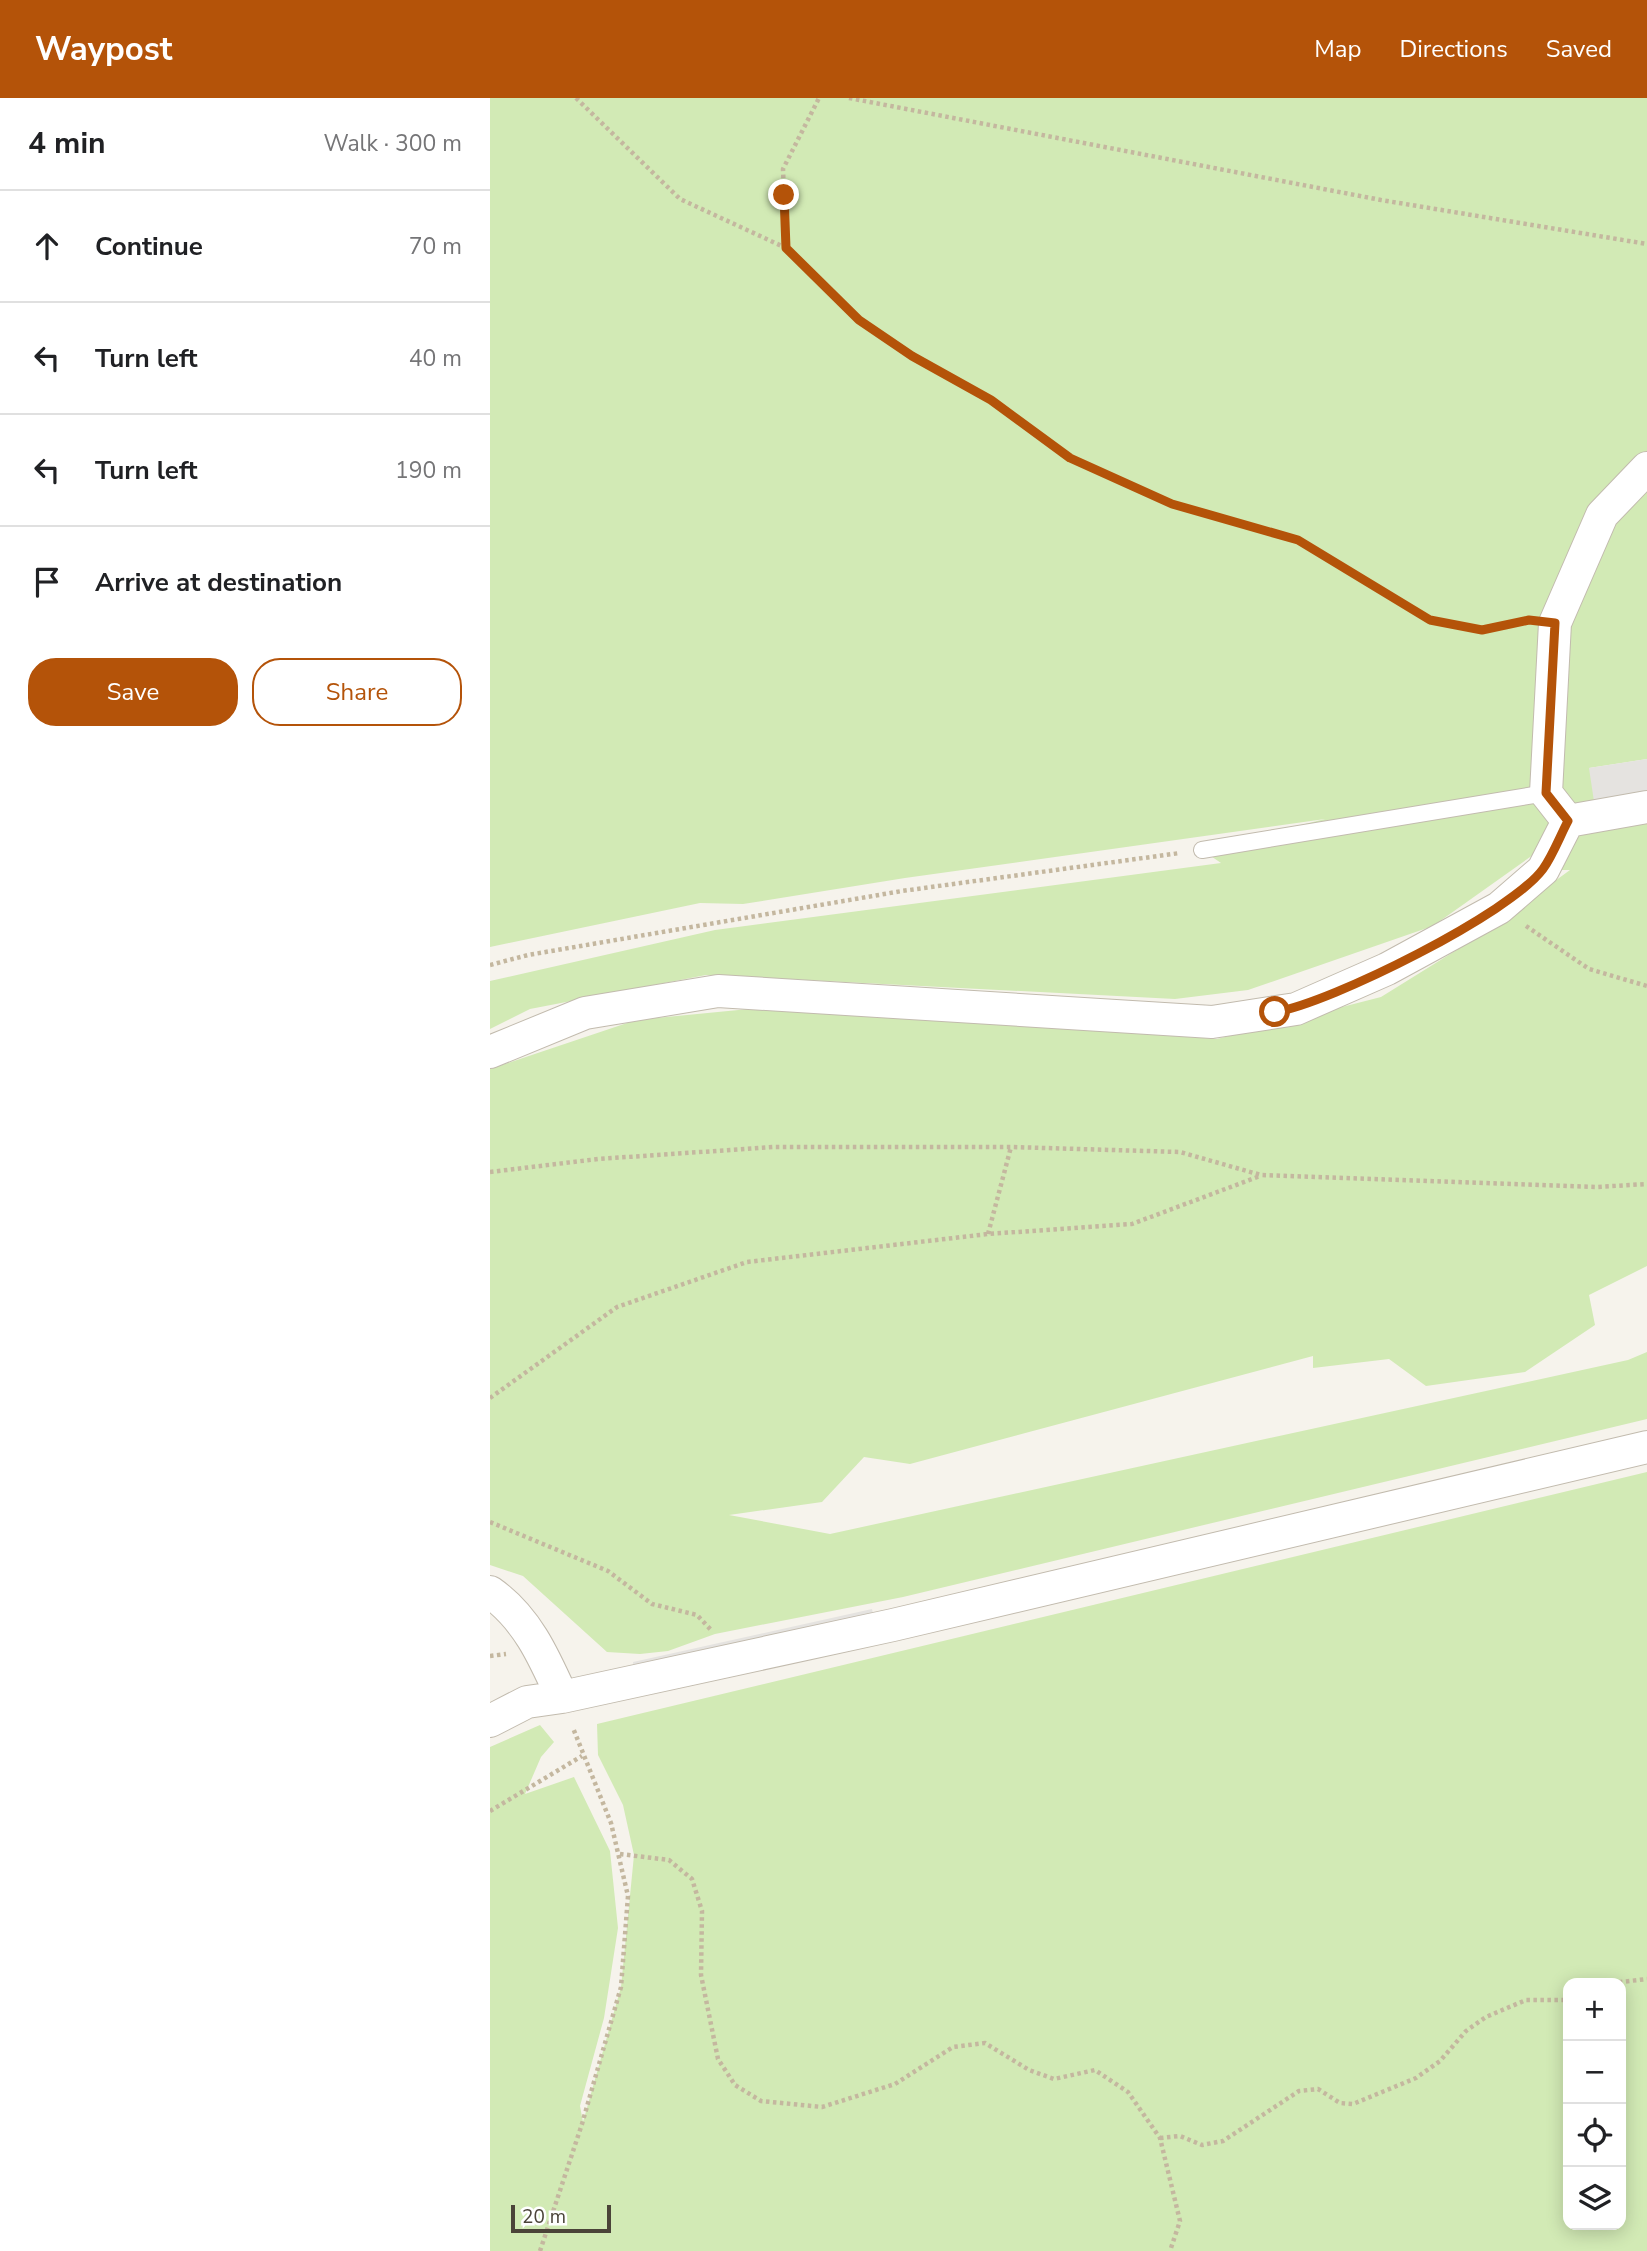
<!DOCTYPE html>
<meta charset="utf-8">
<style>
:root{--surface:#fff;--page:#f6f6f6;--text:#202124;--muted:#757577;--line:#e0e0e0;--accent:#b45309}
body{margin:0;font-family:"Nunito Sans",sans-serif;background:var(--page);color:var(--text)}
.controls{position:absolute;right:21px;bottom:21px;display:grid;overflow:hidden;border-radius:14px;box-shadow:0 4px 18px #0003}
.controls button{width:63px;height:63px;display:grid;place-items:center;padding:0;border:0;border-bottom:2px solid var(--line);background:var(--surface);color:var(--text);font:35px sans-serif}
.scale{position:absolute;left:21px;bottom:18px;width:100px;box-sizing:border-box;padding-left:7px;border:4px solid #4b4439;border-top:0;font-size:19px;line-height:24px;white-space:nowrap;color:#4b4439;-webkit-text-stroke:5px #fff;paint-order:stroke}
.stop{position:absolute;width:21px;height:21px;margin:-16px;border:5px solid #b45309;border-radius:50%;background:#fff}
.stop.end{background:#b45309;border-color:#fff;box-shadow:0 2px 7px #0008}
.list{margin:0;padding:0;list-style:none}
h2{display:flex;justify-content:space-between;align-items:center;height:91px;margin:0;padding:0 28px;font-size:30px}
h2 small{font-size:23px;font-weight:400;color:var(--muted)}
.list li{display:grid;grid-template-columns:46px 1fr auto;gap:21px;align-items:center;box-sizing:border-box;height:112px;padding:0 28px;border-top:2px solid var(--line)}
.list b{display:block;font-size:26px;white-space:nowrap}
.list em{font-size:23px;font-style:normal;color:var(--muted)}
.actions{display:flex;gap:14px;padding:21px 28px}
.actions a{flex:1;padding:16px 0;border:2px solid var(--accent);border-radius:28px;text-align:center;font-size:24px;color:var(--accent)}
.actions .main{background:var(--accent);color:#fff}
.icon{flex:none;width:38px;height:38px;fill:none;stroke:currentColor;stroke-width:2;stroke-linecap:round;stroke-linejoin:round}
.map{position:relative;flex:none;width:1157px;height:2153px;overflow:hidden}
header{display:flex;align-items:center;gap:42px;box-sizing:border-box;height:98px;padding:0 35px;background:var(--accent);color:#fff}
header strong{font-size:33px}
nav{display:flex;gap:38px;margin-inline-start:auto;font-size:24px}
main{display:flex}
aside{flex:1;background:var(--surface)}
.map>svg:first-child{display:block}
.green{fill:#d2eab5;fill-rule:evenodd}
.parking{fill:#e5e3e0}
.lines{fill:none;stroke-linecap:round;stroke-linejoin:round}
.lane-casing{stroke:#c2bbae;stroke-width:18}
.street-casing{stroke:#c2bbae;stroke-width:34}
.path{stroke:#c4b79f;stroke-width:4.5;stroke-dasharray:3.5 3.5;stroke-linecap:butt}
.lane{stroke:#fff;stroke-width:16}
.street{stroke:#fff;stroke-width:32}
.route{stroke:#b45309;stroke-width:9}
</style>
<header>
<strong>Waypost</strong>
<nav><a>Map</a><a>Directions</a><a>Saved</a></nav>
</header>
<main>
<aside>
<h2>4 min<small>Walk · 300 m</small></h2>
<ul class="list">
<li><svg class="icon" aria-label="ahead" viewBox="0 0 24 24"><path d="M12 20V5M6 11l6-6 6 6"/></svg><div><b>Continue</b></div><em>70 m</em></li>
<li><svg class="icon" aria-label="left" viewBox="0 0 24 24"><path d="M17 20v-9H6M10 6l-5 5 5 5"/></svg><div><b>Turn left</b></div><em>40 m</em></li>
<li><svg class="icon" aria-label="left" viewBox="0 0 24 24"><path d="M17 20v-9H6M10 6l-5 5 5 5"/></svg><div><b>Turn left</b></div><em>190 m</em></li>
<li><svg class="icon" aria-label="arrive" viewBox="0 0 24 24"><path d="M6 21V4h12l-3 4 3 4H6"/></svg><div><b>Arrive at destination</b></div></li>
</ul>
<div class="actions"><a class="main">Save</a><a>Share</a></div>
</aside>
<div class="map">
<svg width="1157" height="2153" viewBox="0 0 1157 2153">
<rect width="100%" height="100%" fill="#f6f3ec"/>
<path class="green" d="M0,0H1157V661L1099,670L1157,709V1168L1099,1197L1105,1227L1035,1274L936,1288L899,1261L823,1270V1258L420,1366L374,1359L332,1404L239,1417L340,1436L1138,1262L1157,1254V1321L413,1499L225,1536L178,1553L150,1556L117,1554L33,1478L0,1467V971L146,922L278,909L727,941L891,899L994,835L1080,772H1053L1050,752L943,828L758,892L685,901L216,877L40,911L0,931V883L225,832L731,765L712,752L835,721L415,780L253,806L210,805L0,849Z
M1157,1374V2153H0V1649L50,1627L64,1644L51,1659L35,1696L84,1679L120,1753L128,1830L114,1920L90,2008L93,2024L131,1889L144,1757L133,1707L108,1657L107,1626ZM1131,1885V2127H1078V1885Z"/>
<path class="parking" d="M1157,661V709L1106,717L1099,670Z
M382,1511L386,1531L145,1583L143,1564Z"/>
<g class="lines">
<g class="lane-casing">
<path id="lane" d="M712,752L1056,695"/>
</g>
<g class="street-casing">
<path id="street" d="M1078,723L1056,695L1065,525L1112,417L1157,370
M1078,723L1157,709
M0,954L95,915L228,893L722,924L806,911L897,871L1009,810L1053,772L1078,723
M0,1494C37,1520 54,1559 72,1599
M0,1623L37,1604L72,1599L403,1527L1157,1349"/>
</g>
<path class="path" d="M86,0L190,101L296,150L369,222L422,258L501,302L580,360L682,406L808,442L940,522L992,532L1033,523
M359,0L891,102L1157,146
M296,150L293,71L329,0
M1036,828L1099,871L1157,888
M0,867L38,857L412,793L690,755
M0,1074L108,1061L284,1049H521L690,1054L771,1077L1107,1089L1157,1086
M498,1136L521,1049
M0,1300L127,1209L257,1164L498,1136L642,1126L770,1078
M0,1424L118,1473L162,1506L207,1517L222,1533
M0,1558L16,1556
M0,1713L92,1658
M130,1756L179,1762L202,1781L212,1813L211,1877L228,1961L245,1987L271,2003L332,2009L405,1986L463,1949L495,1945L539,1972L564,1981L605,1972L638,1994L670,2040L690,2123L680,2153
M1122,1885L1157,1881
M670,2040L690,2038L712,2047L733,2043L809,1993L828,1991L850,2005L863,2006L926,1980L950,1963L976,1933L996,1919L1036,1902H1078
M50,2153L92,2026L131,1889L138,1798L121,1725L83,1630"/>
<use href="#lane" class="lane"/>
<use href="#street" class="street"/>
</g>
<g class="lines">
<path class="route" d="M294,97L296,150L369,222L422,258L501,302L580,360L682,406L808,442L940,522L992,532L1039,522L1065,525L1056,695L1078,723C1070,738 1063,757 1053,771C1021,815 841,905 785,914"/>
</g>
</svg>
<div class="controls">
<button>+</button>
<button>−</button>
<button><svg class="icon" aria-label="locate" viewBox="0 0 24 24"><circle cx="12" cy="12" r="6"/><path d="M12 2v4M12 18v4M2 12h4M18 12h4"/></svg></button>
<button><svg class="icon" aria-label="layers" viewBox="0 0 24 24"><path d="M12 4l9 5-9 5-9-5zM3 14l9 5 9-5"/></svg></button>
</div>
<div class="scale">20 m</div>
<div class="stop" style="left:785px;top:914px"></div>
<div class="stop end" style="left:294px;top:97px"></div>
</div>
</main>
